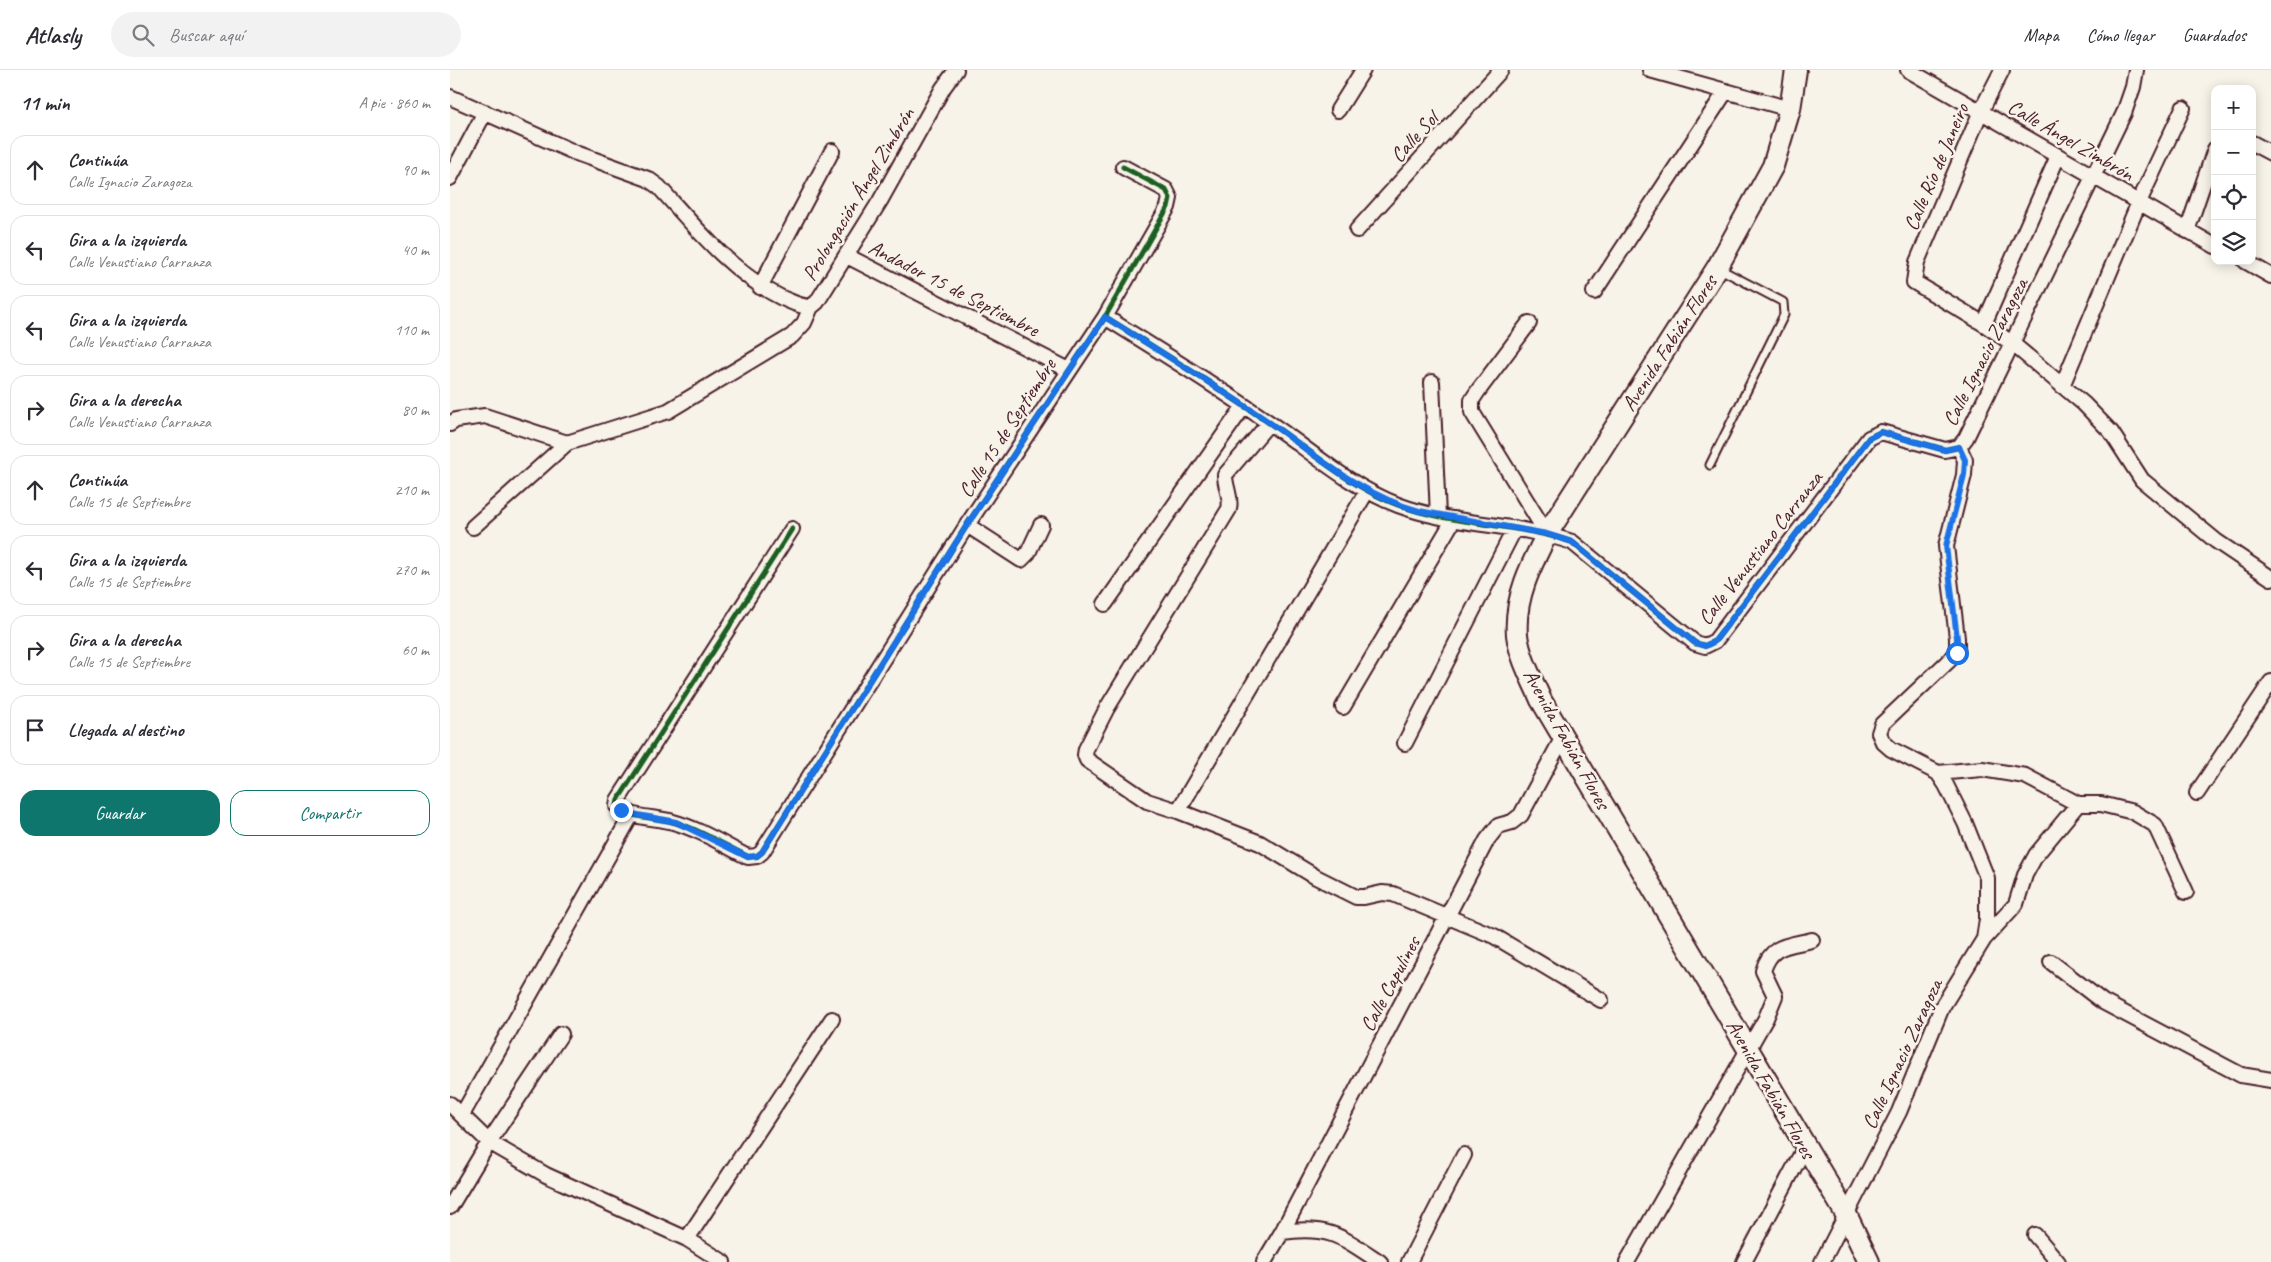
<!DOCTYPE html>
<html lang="es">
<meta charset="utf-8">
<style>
:root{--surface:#fff;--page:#f2f2f3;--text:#2b2b33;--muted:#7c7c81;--line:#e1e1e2;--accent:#0f766e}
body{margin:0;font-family:Caveat,sans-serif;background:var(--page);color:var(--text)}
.controls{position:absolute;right:15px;top:15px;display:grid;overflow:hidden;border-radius:10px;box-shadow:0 2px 12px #0003}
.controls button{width:45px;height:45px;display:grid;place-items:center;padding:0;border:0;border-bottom:1px solid var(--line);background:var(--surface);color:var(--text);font:25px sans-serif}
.stop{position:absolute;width:15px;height:15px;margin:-11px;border:4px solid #1a73e8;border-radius:50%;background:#fff}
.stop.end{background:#1a73e8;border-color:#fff;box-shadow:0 1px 5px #0008}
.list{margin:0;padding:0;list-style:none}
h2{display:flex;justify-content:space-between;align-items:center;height:65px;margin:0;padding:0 20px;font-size:21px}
h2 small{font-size:16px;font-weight:400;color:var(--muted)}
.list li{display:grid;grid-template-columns:32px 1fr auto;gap:15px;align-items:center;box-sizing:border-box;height:70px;margin:0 10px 10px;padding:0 10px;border:1px solid var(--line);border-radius:15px}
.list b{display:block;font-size:19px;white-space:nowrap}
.list p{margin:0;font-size:16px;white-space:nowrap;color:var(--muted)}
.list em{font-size:16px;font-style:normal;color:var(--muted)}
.actions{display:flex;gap:10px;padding:15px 20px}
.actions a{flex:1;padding:11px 0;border:1px solid var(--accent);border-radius:15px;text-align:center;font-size:18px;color:var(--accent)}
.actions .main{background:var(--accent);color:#fff}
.icon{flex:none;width:28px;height:28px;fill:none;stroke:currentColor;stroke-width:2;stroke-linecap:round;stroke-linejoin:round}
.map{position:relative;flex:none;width:1821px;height:1192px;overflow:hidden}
header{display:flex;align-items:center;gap:30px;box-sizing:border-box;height:70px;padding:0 25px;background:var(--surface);border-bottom:1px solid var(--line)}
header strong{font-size:24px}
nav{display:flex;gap:28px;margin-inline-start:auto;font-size:18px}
.search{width:350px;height:45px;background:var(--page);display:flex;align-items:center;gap:12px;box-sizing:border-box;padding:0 18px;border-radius:28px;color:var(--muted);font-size:19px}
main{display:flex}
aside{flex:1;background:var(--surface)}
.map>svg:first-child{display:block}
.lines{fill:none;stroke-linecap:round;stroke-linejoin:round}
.lane-casing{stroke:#4a1f2b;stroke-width:11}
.street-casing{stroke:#4a1f2b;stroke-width:18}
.secondary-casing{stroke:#4a1f2b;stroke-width:24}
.lane{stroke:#f7f3e8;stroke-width:7}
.street{stroke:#f7f3e8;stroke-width:14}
.secondary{stroke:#f7f3e8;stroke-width:20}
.cycleway-casing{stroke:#f7f3e8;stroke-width:8}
.cycleway{stroke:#1b5e20;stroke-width:5}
.route{stroke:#1a73e8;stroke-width:6}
.labels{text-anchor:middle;stroke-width:5;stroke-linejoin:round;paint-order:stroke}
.street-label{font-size:21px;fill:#4a1f2b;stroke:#f7f3e8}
</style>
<header>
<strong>Atlasly</strong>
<div class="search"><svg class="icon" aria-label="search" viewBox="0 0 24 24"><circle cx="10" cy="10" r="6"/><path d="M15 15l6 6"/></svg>Buscar aquí</div>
<nav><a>Mapa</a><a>Cómo llegar</a><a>Guardados</a></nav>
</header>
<main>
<aside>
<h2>11 min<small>A pie · 860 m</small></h2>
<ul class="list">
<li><svg class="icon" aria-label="ahead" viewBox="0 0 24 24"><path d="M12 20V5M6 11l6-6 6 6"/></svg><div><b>Continúa</b><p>Calle Ignacio Zaragoza</p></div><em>90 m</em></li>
<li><svg class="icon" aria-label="left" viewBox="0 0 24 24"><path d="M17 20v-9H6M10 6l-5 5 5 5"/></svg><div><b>Gira a la izquierda</b><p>Calle Venustiano Carranza</p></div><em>40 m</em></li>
<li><svg class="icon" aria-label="left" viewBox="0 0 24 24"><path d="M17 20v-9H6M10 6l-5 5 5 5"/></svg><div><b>Gira a la izquierda</b><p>Calle Venustiano Carranza</p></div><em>110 m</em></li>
<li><svg class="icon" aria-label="right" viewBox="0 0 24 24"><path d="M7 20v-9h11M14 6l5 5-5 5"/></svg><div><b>Gira a la derecha</b><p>Calle Venustiano Carranza</p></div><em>80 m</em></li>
<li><svg class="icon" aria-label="ahead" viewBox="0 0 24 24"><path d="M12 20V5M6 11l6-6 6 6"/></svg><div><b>Continúa</b><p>Calle 15 de Septiembre</p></div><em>210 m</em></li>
<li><svg class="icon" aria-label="left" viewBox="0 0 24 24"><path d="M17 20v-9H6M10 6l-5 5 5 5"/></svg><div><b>Gira a la izquierda</b><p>Calle 15 de Septiembre</p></div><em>270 m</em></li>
<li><svg class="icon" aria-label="right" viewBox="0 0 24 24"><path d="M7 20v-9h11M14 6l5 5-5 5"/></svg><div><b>Gira a la derecha</b><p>Calle 15 de Septiembre</p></div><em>60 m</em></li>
<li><svg class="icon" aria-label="arrive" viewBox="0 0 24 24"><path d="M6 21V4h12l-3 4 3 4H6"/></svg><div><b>Llegada al destino</b></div></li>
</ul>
<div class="actions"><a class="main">Guardar</a><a>Compartir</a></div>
</aside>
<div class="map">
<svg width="1821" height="1192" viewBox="0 0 1821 1192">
<rect width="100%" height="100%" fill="#f7f3e8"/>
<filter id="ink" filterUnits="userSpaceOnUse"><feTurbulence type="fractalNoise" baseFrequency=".02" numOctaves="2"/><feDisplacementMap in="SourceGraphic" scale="10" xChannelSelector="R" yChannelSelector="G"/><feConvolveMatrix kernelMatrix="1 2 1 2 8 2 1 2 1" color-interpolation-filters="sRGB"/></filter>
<g filter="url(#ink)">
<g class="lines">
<g class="lane-casing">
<path id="lane" d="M1260,395L1334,245L1333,232L1268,198"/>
</g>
<g class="street-casing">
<path id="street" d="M1200,0L1340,39
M1458,0L1765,176
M1552,0L1531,41L1467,192L1464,212L1534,254L1563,274L1634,334L1661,362L1692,410L1766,471L1821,508
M0,27L126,83L198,109L209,117C246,158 282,203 332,228C342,232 350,237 361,237L367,232L430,131L493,18L506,0
M888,40L913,0
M1802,73L1821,83
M0,108L35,42
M907,160L1051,0
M1737,161L1765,79
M397,186L619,300
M1795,191L1821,206
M310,217L382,81
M1144,222L1276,21
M655,247C710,281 765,315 818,352C860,380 900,417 948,435C1004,456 1066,453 1122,472L1245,573L1255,576L1265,571L1419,368L1431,362L1495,380L1509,377
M1079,253L1028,321L1022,330V342L1097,464
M1534,254L1608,86
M982,312L988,446
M1612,316L1689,132L1733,38
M819,353L775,405C775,418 782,427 779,439L657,638L636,679L635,685L637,690L697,731L728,741L810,773L866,807L906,827H914L932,823L943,824L1044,866L1151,930
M0,354L6,350L35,346L117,373
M1509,377L1516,368L1674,43L1683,17L1686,0
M517,455L571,490L578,483L591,455
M23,457L117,373L218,341L342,266L354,253L361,237
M342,459L168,730L167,736C180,749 207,747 223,752C249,759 274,775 298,787L307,786L312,782L517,455L655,247L718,137L720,128L716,120L673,97
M655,534L794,336
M893,637L1004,449
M955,673L1065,458
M1488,703L1532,699L1575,706L1628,734
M1747,723L1821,612
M728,741L917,421
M1534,869L1566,834L1575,805L1586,785L1628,734H1651L1683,742L1705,755L1736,822
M1601,892L1653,932L1791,1005L1821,1010
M0,1034L39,1072L96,1105L237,1169L273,1192
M12,1045L182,744
M0,1137L39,1072L111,964
M832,1162C879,1155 892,1167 930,1192
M1585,1165L1608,1192
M237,1169L382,949
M814,1192L832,1162L1037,770L1048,756L1062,752L1071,745L1113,667
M959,1192L1014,1085
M1177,1192L1316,948L1325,926L1313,901C1321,874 1338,876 1362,870
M1294,1192L1355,1077
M1372,1192L1449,1042L1492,937L1534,869L1537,849V808L1515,753L1496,715L1488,703L1441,679L1433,672L1429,663L1432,654L1507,583V568L1496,476L1514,405L1515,390L1509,377"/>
</g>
<g class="secondary-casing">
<path id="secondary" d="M1346,0L1340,39L1323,96L1267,198L1097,464C1081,495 1064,528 1067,565C1070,588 1082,609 1091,630L1397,1146L1419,1192"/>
</g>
<use href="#lane" class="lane"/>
<use href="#street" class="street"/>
<use href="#secondary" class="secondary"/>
<g class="cycleway-casing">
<path id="cycleway" d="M655,247C710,281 765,315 818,352C860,380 900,417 948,435C1004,456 1066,453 1122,472L1245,573L1255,576L1265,571L1419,368L1431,362L1495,380L1509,377
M342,459L168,730L167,736C180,749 207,747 223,752C249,759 274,775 298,787L307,786L312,782L517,455L655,247L718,137L720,128L716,120L673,97"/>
</g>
<use href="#cycleway" class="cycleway"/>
</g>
</g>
<g class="lines" filter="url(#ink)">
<path class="route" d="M171,740L182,744L226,752L298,787L307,786L312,782L517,455L655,247C708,280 761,313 813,348C863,383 910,425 969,441L1097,464L1122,472L1245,573L1255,576L1265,571L1419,368L1431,362L1495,380L1509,377L1515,390L1514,405L1496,476L1507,568V583"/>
</g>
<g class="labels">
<g class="street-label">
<text transform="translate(964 67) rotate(-48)" y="7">Calle Sol</text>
<text transform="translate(1621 70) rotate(30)" y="7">Calle Ángel Zimbrón</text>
<text transform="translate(1486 97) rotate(-67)" y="7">Calle Río de Janeiro</text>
<text transform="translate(408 124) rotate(-59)" y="7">Prolongación Ángel Zimbrón</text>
<text transform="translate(504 218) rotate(27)" y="7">Andador 15 de Septiembre</text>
<text transform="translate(1219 273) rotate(-57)" y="7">Avenida Fabián Flores</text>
<text transform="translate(1535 282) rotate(-63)" y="7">Calle Ignacio Zaragoza</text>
<text transform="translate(557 358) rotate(-57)" y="7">Calle 15 de Septiembre</text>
<text transform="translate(1310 478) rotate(-52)" y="7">Calle Venustiano Carranza</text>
<text transform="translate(1117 669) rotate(61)" y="7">Avenida Fabián Flores</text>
<text transform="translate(940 914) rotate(-62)" y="7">Calle Capulines</text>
<text transform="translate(1452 984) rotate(-65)" y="7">Calle Ignacio Zaragoza</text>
<text transform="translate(1321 1019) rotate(60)" y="7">Avenida Fabián Flores</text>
</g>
</g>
</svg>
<div class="controls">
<button>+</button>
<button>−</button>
<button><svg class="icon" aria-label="locate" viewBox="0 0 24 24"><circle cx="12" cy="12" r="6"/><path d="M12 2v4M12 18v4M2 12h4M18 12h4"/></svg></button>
<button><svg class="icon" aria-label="layers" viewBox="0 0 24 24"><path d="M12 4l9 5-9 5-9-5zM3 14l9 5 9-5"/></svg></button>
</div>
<div class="stop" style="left:1507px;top:583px"></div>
<div class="stop end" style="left:171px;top:740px"></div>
</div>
</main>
